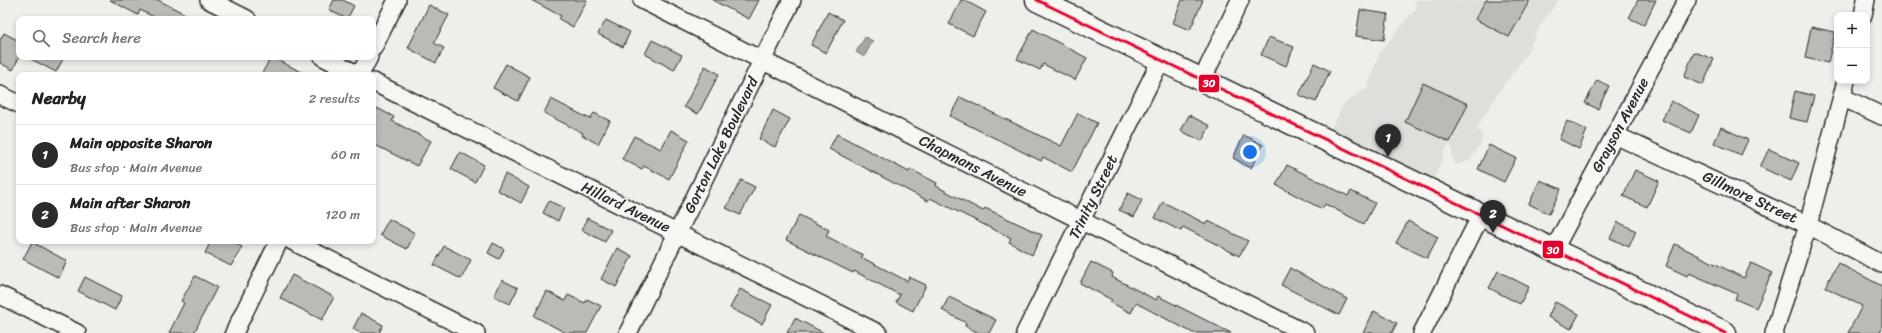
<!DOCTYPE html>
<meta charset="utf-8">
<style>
:root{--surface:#fff;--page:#f2f2f2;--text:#222;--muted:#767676;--line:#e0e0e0;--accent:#2b2b2b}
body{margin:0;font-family:Sriracha,sans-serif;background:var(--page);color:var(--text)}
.controls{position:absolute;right:12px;top:12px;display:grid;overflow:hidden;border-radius:8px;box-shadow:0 2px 6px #0003}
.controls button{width:36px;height:36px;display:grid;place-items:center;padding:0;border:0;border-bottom:1px solid var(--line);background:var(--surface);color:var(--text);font:20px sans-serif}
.you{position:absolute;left:1250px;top:152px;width:14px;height:14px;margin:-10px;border:3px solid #fff;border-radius:50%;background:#1a73e8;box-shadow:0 0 0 6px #1a73e833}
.badge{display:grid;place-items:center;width:26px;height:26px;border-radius:50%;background:var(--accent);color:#fff;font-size:13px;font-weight:700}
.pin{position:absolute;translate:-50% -33px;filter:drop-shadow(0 1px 2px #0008)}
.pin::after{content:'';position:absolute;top:21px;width:14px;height:12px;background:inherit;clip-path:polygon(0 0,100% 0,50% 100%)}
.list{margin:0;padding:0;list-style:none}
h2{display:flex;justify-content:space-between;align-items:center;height:52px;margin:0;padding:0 16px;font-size:17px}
h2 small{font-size:13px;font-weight:400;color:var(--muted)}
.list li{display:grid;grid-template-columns:26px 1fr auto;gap:12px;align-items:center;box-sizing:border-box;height:60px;padding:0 16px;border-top:1px solid var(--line)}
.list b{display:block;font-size:15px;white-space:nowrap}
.list p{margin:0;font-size:13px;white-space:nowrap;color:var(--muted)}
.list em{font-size:13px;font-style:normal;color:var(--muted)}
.icon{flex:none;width:22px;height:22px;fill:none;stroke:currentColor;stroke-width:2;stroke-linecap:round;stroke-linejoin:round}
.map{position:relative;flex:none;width:1882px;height:333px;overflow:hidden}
.search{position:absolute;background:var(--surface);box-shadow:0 2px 6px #0003;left:16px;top:16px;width:360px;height:44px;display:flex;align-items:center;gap:10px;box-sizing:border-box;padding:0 14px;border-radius:8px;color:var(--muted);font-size:15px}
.panel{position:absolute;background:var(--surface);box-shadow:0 2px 6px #0003;left:16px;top:72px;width:360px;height:172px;border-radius:8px}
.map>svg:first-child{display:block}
.built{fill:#dededb}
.water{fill:#a6a6a3;stroke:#757573}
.building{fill:#babab7;stroke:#2b2b2b}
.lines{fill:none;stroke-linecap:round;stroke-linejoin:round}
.minor-casing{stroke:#2b2b2b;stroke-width:20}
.primary-casing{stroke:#2b2b2b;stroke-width:25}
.minor{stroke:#f6f6f2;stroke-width:17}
.primary{stroke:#f6f6f2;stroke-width:22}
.bus-1-casing{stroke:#f6f6f2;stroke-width:6}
.bus-1{stroke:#e4002b;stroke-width:3}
.labels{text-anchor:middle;stroke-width:3.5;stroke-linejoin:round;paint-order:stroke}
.street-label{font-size:15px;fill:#2b2b2b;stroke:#f6f6f2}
.line-badge{stroke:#f6f6f2;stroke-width:1.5}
.badge-label{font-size:11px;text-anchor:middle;font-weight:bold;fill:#fff}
</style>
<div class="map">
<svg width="1882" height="333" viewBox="0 0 1882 333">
<rect width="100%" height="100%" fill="#eeeeea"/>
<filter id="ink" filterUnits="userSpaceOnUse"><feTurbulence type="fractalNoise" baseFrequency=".025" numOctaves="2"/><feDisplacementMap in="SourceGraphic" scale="8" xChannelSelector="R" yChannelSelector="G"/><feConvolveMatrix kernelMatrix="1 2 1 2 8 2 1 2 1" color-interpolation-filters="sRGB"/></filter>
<g filter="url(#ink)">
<path class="built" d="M1414,0H1559L1540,26L1525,57L1499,91L1477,128L1482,135L1481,143L1469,161L1456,165L1453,160L1451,145L1446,147L1442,161L1428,190L1325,139L1344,104L1367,88L1380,52L1417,7Z"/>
<path class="water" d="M865,37L873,41L864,57L856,52Z"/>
<path class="building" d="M110,0H158L195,19H158L140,10L138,15Z
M334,0H343L354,6L347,19L329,10Z
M531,0H587L573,27L559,19L561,16Z
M712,0H759L749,19Z
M961,0H964L986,12L973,36L949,24Z
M1182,0H1203L1190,30L1173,23Z
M1486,0H1530L1509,37L1475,19Z
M1638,0H1656L1644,25L1629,18Z
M429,5L449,15L434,43L444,48L436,63L408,48Z
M1360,10L1388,14L1384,40L1356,36Z
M828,12L843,20L826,53L811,45Z
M606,20L630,32L623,47L598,34Z
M1811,27L1835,32L1828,63L1805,58Z
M1033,29L1087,58L1075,80L1043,64L1040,70L1017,59Z
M4,33L19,41V57L13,70L0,63V40Z
M1269,37L1294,47L1286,66L1261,55Z
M652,40L682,55L674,70L645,54Z
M1694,52L1714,59L1703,85L1684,77Z
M27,57H64L56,72Z
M271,57H272L307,75H261Z
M1314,63L1330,71L1316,102L1299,95Z
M506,64L530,77L518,101L493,88Z
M705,66L719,74L698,114L684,107Z
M1597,80L1609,86L1598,109L1585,103Z
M1423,83L1468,104L1450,142L1405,122Z
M1795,91L1814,96L1807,122L1789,118Z
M960,97L1061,146L1078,113L1097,123L1072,172L1043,157L1041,161L950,116Z
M551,99L590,119L594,113L610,121L598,144L582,135L583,133L544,113Z
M1671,101L1699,115L1691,133L1662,120Z
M377,108L394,117L392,121L431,141L417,166L373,144V116Z
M773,110L790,119L775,147L759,139Z
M1189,115L1210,126L1202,141L1181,131Z
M1567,121L1587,130L1579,149L1559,139Z
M1721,127L1748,140L1741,155L1714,143Z
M671,130L689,140L669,179L644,166L642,169L622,159L634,136L661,149Z
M837,134L909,172L910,169L937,183L936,186L983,211L985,208L1042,235L1032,255L1009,242L1011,238L930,198L928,201L829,149Z
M1244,135L1263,145L1251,168L1233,158Z
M1489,145L1516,158L1504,182L1478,169Z
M1769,149L1799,163L1791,181L1760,167Z
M460,152L484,165L475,182L451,169Z
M1287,165L1348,196L1351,191L1375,203L1364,224L1325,204L1322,209L1276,185Z
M1635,170L1659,181L1647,207L1623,196Z
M505,174L529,187L521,203L497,190Z
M741,180L755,187L740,215L726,208Z
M1540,180L1561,189L1549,214L1529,204Z
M1128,193L1142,200L1134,217L1119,210Z
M549,201L564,208L558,221L543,213Z
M1163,202L1206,224L1208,221L1248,241L1239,256L1183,227L1181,231L1155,218Z
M799,215L829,230L826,236L863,255L861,257L907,281L909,277L926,285L913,311L896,302L900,295L854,271L853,273L786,240Z
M587,218L611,230L605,242L582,230Z
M389,219L415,233L407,249L380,235Z
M1408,221L1438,237L1427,258L1396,243Z
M1618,222L1636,231L1629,247L1610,238Z
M211,241H231L242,247L231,266L205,253Z
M32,242L67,261L59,278L23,259Z
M493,243L504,249L499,259L488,253Z
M1675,244L1744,278L1751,263L1772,273L1756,308L1735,299L1737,294L1689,273L1687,276L1666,266Z
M444,246L471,260L461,279L434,265Z
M617,248L632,256L616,287L601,279Z
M1091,262L1113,273L1112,277L1156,300L1158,296L1231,333H1193L1136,303L1131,313L1110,302L1112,300L1080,283Z
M1838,263L1882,286V328L1880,333H1848L1862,306L1825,287Z
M1290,268L1347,299L1339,315L1281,285Z
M1498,271L1529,287L1520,304L1489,288Z
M292,275L334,297L322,320L280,298Z
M195,276L217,287L194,333H169L184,303L181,301Z
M85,277L122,296L115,310L78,291Z
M502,280L518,288L510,304L494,296Z
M740,289L772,305L762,324L730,308Z
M547,291L565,301L568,295L585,303L587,299L601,306L587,333H566L534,316Z
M949,297L996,320L989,333H979L965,326L966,323L942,310Z
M1555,302L1579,314L1571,329L1548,317Z
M1374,311L1397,323L1392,333H1363Z
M361,313L383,325L379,333H361L353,329Z
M795,318L824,333H787Z"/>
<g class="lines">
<g class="minor-casing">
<path id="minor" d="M209,0L247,19
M642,0L1305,333
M1863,15L1866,0
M373,48L397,0
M323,57L359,75
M360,75L369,57
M1202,80L1240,0
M373,82L878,333
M0,95L19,104
M1842,97L1882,116
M1615,135L1808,225L1882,264
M292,241L476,333
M1553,251L1687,0
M0,295L77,333
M234,333L279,241
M628,333L792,0
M1025,333L1161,60
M1422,333L1481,215
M1774,333L1808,225L1846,81"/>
</g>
<g class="primary-casing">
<path id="primary" d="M1037,0L1725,333"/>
</g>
<use href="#minor" class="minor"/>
<use href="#primary" class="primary"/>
<g class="bus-1-casing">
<path id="bus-1" d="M1037,0L1725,333"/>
</g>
<use href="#bus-1" class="bus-1"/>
</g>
</g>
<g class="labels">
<g class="street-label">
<text transform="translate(1620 125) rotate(-62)" y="5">Grayson Avenue</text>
<text transform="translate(721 145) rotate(-64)" y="5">Gorton Lake Boulevard</text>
<text transform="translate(973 166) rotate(27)" y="5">Chapmans Avenue</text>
<text transform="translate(1093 197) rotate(-64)" y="5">Trinity Street</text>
<text transform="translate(1750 197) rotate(25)" y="5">Gillmore Street</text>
<text transform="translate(626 207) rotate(26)" y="5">Hillard Avenue</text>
</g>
</g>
<g class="line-badge">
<rect x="1198" y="74" width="22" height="19" rx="4" fill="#e4002b"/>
<rect x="1542" y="240" width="22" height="19" rx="4" fill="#e4002b"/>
</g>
<g class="badge-label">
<text x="1209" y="87">30</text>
<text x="1553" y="254">30</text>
</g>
</svg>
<div class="controls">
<button>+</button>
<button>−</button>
</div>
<div class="you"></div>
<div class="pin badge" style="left:1388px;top:157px">1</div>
<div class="pin badge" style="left:1493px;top:233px">2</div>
<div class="search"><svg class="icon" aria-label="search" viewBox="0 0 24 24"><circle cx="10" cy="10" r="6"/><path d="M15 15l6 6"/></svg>Search here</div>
<section class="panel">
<h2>Nearby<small>2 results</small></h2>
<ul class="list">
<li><span class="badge">1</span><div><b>Main opposite Sharon</b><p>Bus stop · Main Avenue</p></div><em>60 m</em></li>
<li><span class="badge">2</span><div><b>Main after Sharon</b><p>Bus stop · Main Avenue</p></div><em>120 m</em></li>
</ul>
</section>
</div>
